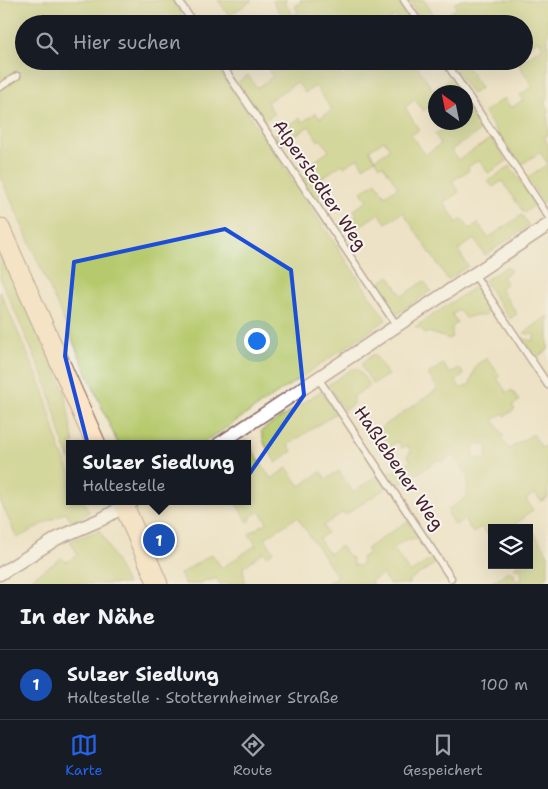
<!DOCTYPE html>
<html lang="de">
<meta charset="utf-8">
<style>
:root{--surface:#171b24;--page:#242831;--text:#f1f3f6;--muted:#9ea1a6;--line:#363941;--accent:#2563eb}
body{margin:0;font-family:"Shantell Sans",sans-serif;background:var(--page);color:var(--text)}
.controls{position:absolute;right:15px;bottom:15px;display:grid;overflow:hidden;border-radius:0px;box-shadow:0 5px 20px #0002}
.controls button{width:45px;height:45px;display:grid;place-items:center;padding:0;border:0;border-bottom:1px solid var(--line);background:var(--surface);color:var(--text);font:25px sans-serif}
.compass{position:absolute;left:428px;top:85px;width:45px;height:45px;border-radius:50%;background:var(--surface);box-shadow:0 5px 20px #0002;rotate:327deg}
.you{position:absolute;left:256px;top:340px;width:18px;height:18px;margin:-12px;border:4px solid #fff;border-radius:50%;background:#1a73e8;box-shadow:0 0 0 8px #1a73e833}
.badge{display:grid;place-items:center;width:32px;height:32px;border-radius:50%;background:var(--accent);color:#fff;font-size:16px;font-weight:700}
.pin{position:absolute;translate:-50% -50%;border:2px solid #fff;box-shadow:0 1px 5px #0006}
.popup{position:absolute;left:66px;top:440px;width:185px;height:65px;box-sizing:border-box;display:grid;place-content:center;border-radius:0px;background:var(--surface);filter:drop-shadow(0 1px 4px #0005);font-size:16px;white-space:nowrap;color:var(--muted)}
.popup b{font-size:19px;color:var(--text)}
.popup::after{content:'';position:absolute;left:50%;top:100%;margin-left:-10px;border:10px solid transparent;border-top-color:var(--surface)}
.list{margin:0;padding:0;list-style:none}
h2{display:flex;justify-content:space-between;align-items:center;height:65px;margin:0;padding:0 20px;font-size:21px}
h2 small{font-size:16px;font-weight:400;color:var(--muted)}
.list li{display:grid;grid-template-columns:32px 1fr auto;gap:15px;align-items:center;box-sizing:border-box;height:70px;padding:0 20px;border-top:1px solid var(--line)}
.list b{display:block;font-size:19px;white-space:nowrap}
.list p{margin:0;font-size:16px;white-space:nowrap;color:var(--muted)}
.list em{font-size:16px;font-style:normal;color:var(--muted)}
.icon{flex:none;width:28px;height:28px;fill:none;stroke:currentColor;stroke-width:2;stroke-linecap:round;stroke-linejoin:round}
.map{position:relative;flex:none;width:548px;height:584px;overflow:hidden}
.search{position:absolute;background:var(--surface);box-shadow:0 5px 20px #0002;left:15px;right:15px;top:15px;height:55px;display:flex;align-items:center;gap:12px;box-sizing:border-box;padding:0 18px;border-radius:28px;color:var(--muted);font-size:19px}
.sheet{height:135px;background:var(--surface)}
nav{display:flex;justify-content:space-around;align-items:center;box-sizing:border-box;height:70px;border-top:1px solid var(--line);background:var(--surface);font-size:14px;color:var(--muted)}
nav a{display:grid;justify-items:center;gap:2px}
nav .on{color:var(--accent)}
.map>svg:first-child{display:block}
.green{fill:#b6c96c;stroke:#80744c;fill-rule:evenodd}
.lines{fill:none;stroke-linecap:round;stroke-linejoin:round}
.service-casing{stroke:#836361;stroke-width:9}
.minor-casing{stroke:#836361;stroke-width:15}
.secondary-casing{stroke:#836361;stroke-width:21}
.service{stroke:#fff;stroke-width:6}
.minor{stroke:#fff;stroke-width:12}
.secondary{stroke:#fee4c6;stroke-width:19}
.marked{fill:none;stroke:#1d4ed8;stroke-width:4;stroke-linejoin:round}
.labels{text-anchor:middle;stroke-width:4;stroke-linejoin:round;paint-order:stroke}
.street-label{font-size:18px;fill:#4a1f2b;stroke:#f6f6f2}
</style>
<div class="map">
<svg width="548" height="584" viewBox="0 0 548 584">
<rect width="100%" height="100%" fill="#f6f6f2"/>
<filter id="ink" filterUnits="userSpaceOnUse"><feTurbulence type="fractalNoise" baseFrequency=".02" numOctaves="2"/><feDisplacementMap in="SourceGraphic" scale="10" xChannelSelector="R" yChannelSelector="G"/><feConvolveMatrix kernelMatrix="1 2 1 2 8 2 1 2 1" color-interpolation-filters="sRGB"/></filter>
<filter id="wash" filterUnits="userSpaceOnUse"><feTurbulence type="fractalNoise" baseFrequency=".0096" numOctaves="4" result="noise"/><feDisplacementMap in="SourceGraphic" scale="20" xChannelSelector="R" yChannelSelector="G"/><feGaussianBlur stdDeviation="1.12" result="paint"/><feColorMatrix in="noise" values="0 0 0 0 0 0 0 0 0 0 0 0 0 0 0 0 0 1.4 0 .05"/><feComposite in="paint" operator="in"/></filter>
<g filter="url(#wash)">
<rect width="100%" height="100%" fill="#ede2c5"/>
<path class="green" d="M0,0H172L188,24H24V61H213L386,320L202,444H118L0,175Z
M218,0H252L229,16Z
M275,0H287L284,2L293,15L298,12L295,6L301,3L300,0H399L413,21L410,24H400L395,16L384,24H276L273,19L281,14L273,1Z
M409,0H424L438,21L457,8L454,4L460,0H548V100L544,103L548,109V135L544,137L548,144V209L527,178L548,164L540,152L519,166L484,112L504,98L511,108L523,100L520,95L533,86L518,64L524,61V60L543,47L539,40L524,49V24H424Z
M268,61H332L342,77L366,61H374L378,66L385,61H414L433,90L451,78L461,92H436L435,103L423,111L415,100L405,107L419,130L411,135L425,155L441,144L435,134L456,123L466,122V99L484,128L451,150L458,160L492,138L507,161L488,173L479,160L468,167L469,170L452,181L459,192L444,202L457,223L463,219L469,229L478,223L488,238L522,215L529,226L485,255L474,239L458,250L468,266L448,280L403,212L386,223L379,213L353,231L347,222L357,216L354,210L367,201L361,192L376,182L385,196L398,187L383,165L380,166L375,159L363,167L358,158L344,167L342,164L319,180L326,191L315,199L302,179L313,171L309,165L329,151L321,139L318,141L309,126L280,145L273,135L300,118L303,122L316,113L320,118L332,110L316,86L305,93L297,82L267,102L274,114L264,121L238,82L248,75L257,88L273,77L265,64ZM384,140L390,149L375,159L369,150Z
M465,61H472L466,65L481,88L472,94L454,68Z
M510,166L536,204L524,213L502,181L493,187L488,181Z
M0,246L64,389L74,444H70V460L64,446L46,382L0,278Z
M507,266L511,271L502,277L507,283L500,288L517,314L510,319L484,281Z
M389,276L402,296L424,281L431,291L394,316L374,287Z
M476,286L492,310L484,316L477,315L465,318L459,310L452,315L457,322L452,328V337L449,339L428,332L425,334L422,329L415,327Z
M0,292L43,389L60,450L70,472V501H84L89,512L82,518L72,522L66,512L17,538L0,500Z
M548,316V350L535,358L522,338L533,341L535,335L524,333Z
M374,354L388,375L373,384L362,367L363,362Z
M487,358L500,376L497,378L507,393L512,390L519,401L512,406L515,409L505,416L503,413L493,420L504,436L501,438L509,449L533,434L542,448L548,444V497L542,501L540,500L535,493L526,499L533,510L524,516V518L509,528H492L491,535L486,534L481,527L473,533L464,519L455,525L449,516V509L467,497L468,476L453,455L441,462L439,459L397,487L388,472H394L411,461L407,455L411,452L407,445L402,448L398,441L389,447L380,435L372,440L369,436L438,389L428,374L443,364L450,374L459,368L464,375L456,381L461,389L470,384L476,365ZM478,444L488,446L486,460L472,458L473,447Z
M352,369H358L370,386L353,397V404L344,410L328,385Z
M321,391L336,413L288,445L292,451L276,463L265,445L261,431Z
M246,440L271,479L287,468L300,486L321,472L326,479L339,471L353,492L377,476L386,488L345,515L343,512L323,526L327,533L319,539L329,554L341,546L348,556L352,558L353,565L359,566L362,564L361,558L369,553L366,549L408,521L418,537L417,539H407L393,548L410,573L433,558L436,563L408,581L410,584H389L382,574L371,581L373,584H326L337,576L297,517L265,538L274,552L267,556L264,552L243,567L245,584H220L216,578L209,581L208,579L199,584H185L180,574L212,554L222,568L256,545L249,534L267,522L260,511L250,517L251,520L248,522L235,503L238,501H248V495L254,490L248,481V444H241Z
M100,530L127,584H35L32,578L62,558L66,562L78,555L70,541Z
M532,530L548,554V576L536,584H490L508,571L515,574L514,577L516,581L522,580L521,569L519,568L518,570L514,567L517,565H529V532Z"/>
</g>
<g filter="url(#ink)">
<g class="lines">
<g class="service-casing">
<path id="service" d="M178,0L194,24
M404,0L420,24
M219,61L397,326
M445,61L548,216
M0,87L17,76
M474,274L548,385
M318,378L451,578"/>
</g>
<g class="minor-casing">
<path id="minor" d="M219,444L548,225
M0,574L58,538L102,519L133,501"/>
</g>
<g class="secondary-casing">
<path id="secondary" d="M0,228L96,444
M122,501L158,584"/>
</g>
<use href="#service" class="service"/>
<use href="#minor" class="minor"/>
<use href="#secondary" class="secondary"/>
</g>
</g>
<path d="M0 0H548V584H0ZM225,229L291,270L304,395L250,473L137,489L87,441L65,356L74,262Z" fill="#ede2c5" fill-opacity=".55" fill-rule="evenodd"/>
<path class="marked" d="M225,229L291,270L304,395L250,473L137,489L87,441L65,356L74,262Z"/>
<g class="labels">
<g class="street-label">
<text transform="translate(320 185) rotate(56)" y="6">Alperstedter Weg</text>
<text transform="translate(399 468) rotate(56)" y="6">Haßlebener Weg</text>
</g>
</g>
</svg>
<div class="controls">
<button><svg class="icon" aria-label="layers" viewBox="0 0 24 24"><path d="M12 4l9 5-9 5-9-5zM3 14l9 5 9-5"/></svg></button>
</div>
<svg class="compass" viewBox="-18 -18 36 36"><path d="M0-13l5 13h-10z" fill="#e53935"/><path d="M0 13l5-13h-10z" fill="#9ea1a6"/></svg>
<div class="you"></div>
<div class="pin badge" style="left:159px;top:540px;background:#1a4fb4">1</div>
<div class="popup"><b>Sulzer Siedlung</b>Haltestelle</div>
<div class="search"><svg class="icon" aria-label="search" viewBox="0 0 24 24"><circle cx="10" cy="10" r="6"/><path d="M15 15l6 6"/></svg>Hier suchen</div>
</div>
<section class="sheet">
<h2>In der Nähe<small></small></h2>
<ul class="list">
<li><span class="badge" style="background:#1a4fb4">1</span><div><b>Sulzer Siedlung</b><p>Haltestelle · Stotternheimer Straße</p></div><em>100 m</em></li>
</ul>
</section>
<nav>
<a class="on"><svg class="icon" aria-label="map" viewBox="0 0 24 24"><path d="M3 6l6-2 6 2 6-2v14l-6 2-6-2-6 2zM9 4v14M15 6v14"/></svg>Karte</a>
<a><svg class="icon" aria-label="directions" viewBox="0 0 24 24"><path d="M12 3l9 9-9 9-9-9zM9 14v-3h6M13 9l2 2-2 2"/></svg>Route</a>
<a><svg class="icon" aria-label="saved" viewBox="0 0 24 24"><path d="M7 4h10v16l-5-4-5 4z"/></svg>Gespeichert</a>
</nav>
